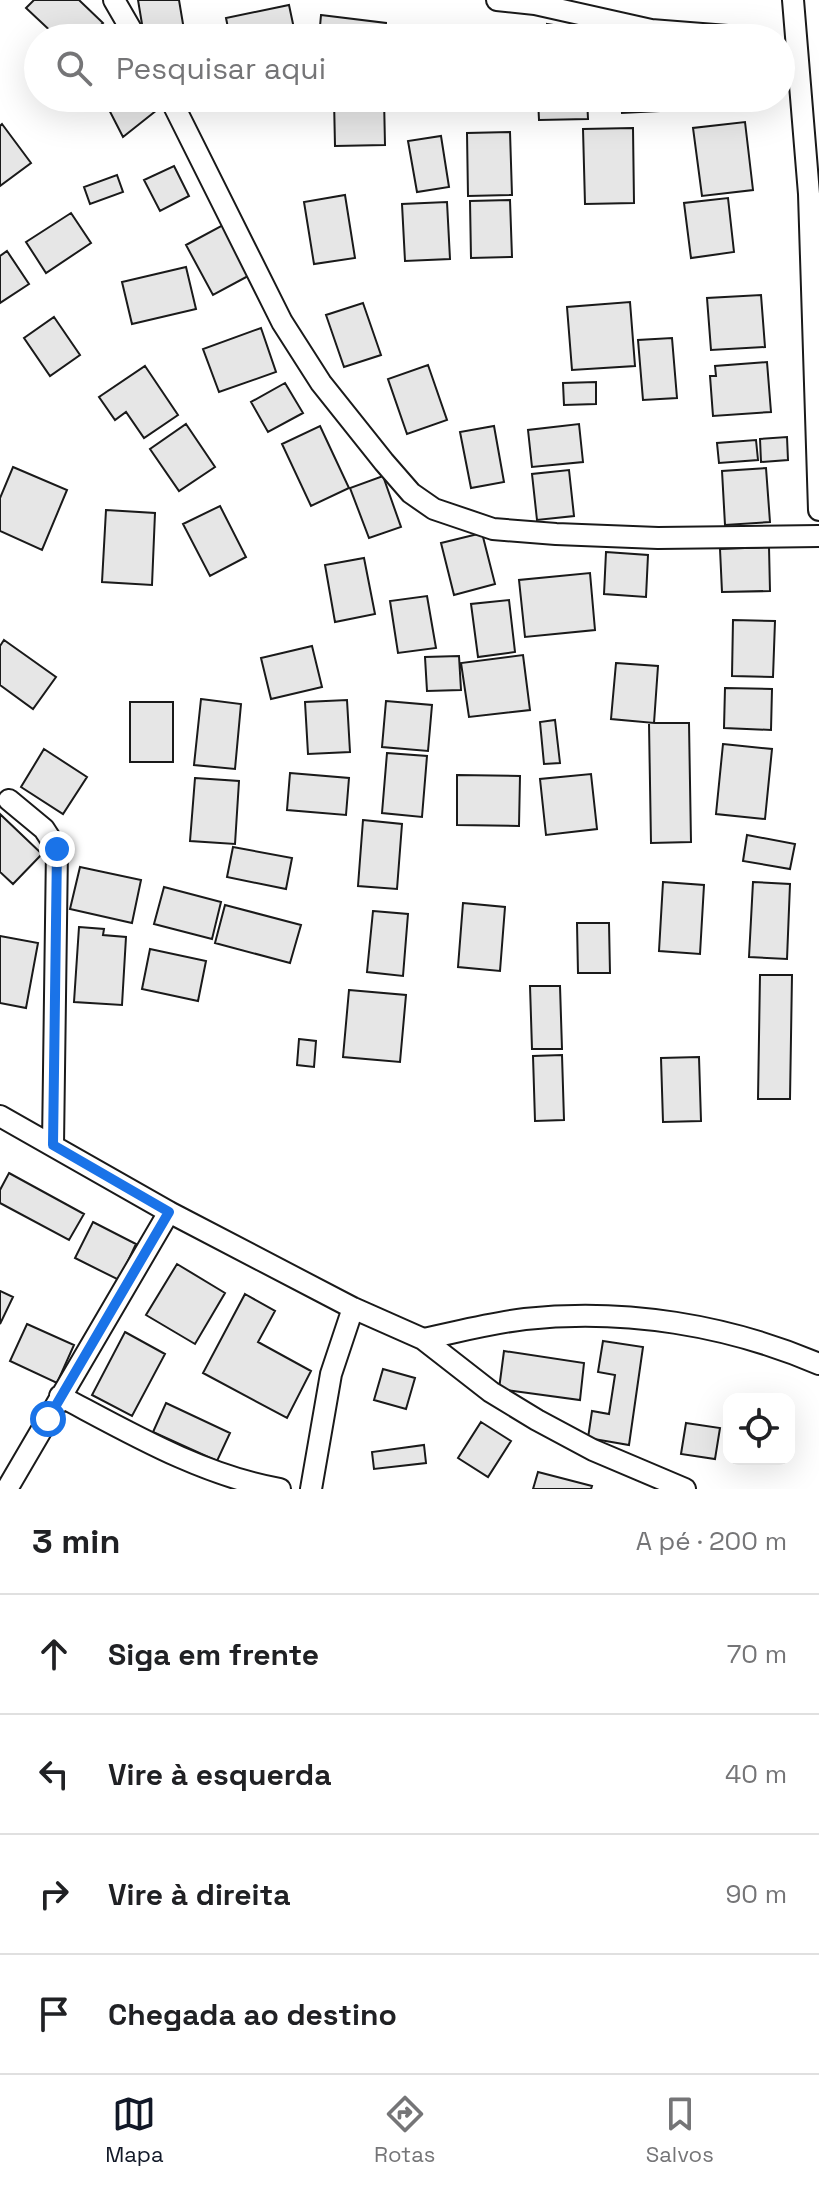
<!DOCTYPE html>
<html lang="pt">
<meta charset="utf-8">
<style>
:root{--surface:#fff;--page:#f2f2f2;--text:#202124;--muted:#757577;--line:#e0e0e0;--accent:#111827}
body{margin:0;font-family:"Space Grotesk",sans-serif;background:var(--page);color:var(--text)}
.controls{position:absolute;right:24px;bottom:24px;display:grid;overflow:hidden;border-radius:16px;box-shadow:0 8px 32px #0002}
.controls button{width:72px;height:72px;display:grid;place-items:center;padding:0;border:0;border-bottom:2px solid var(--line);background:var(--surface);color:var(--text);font:40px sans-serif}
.stop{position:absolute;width:24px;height:24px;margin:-18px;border:6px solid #1a73e8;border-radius:50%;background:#fff}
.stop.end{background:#1a73e8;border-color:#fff;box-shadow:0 2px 8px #0008}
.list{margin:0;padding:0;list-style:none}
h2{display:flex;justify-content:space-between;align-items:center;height:104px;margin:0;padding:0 32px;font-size:34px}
h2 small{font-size:26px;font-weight:400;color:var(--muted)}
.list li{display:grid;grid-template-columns:52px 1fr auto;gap:24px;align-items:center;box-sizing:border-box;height:120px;padding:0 32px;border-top:2px solid var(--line)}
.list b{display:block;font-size:30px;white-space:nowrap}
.list em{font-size:26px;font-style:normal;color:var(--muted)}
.icon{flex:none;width:44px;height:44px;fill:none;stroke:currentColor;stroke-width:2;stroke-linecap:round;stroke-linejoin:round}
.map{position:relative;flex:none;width:819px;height:1489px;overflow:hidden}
.search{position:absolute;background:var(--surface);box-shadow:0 8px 32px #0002;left:24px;right:24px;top:24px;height:88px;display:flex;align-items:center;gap:20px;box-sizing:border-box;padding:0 28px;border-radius:44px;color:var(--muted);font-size:30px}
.sheet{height:584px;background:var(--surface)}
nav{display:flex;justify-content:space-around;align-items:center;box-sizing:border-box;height:112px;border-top:2px solid var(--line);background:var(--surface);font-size:22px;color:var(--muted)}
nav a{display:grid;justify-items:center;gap:4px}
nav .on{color:var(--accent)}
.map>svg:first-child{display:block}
.building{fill:#e6e6e6;stroke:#1a1a1a;stroke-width:2}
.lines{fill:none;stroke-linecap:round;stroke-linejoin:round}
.street-casing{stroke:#1a1a1a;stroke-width:24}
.street{stroke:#fff;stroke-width:20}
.route{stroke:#1a73e8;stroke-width:10}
</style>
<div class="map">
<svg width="819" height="1489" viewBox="0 0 819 1489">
<rect width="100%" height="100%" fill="#fff"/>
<path class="building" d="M34,0H79L103,23L88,38H58L26,8Z
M138,0H179L184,30L144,36Z
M289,5L296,38H230L226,18Z
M321,15L386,23L385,38H319Z
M547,24L580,29L579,38H545Z
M103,98H151L157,110L123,137Z
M384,98L385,145L335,146L334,99Z
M478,98H517L516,107L478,101Z
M538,98H587L588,119L539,120Z
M621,98H658L659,111L622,113Z
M745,122L753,190L702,196L693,128Z
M2,124L31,163L0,186V126Z
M633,128L634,203L585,204L583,129Z
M510,132L512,195L468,196L467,133Z
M441,136L449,187L417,192L408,141Z
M174,166L189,196L160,211L144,180Z
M117,175L123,192L90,204L84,187Z
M345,195L355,258L314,264L304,202Z
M728,198L734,252L691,258L684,203Z
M510,200L512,257L471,258L470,201Z
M447,202L450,259L405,261L402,204Z
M71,213L91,243L46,273L26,242Z
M223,225L250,275L213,295L186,245Z
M7,251L29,284L0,303V256Z
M186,267L196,309L132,324L122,282Z
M761,295L765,347L711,350L707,298Z
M630,302L635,366L572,370L567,307Z
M363,303L381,355L344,367L326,315Z
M54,317L80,355L50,376L24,338Z
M261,328L276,372L219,392L203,349Z
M672,338L677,398L643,400L638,340Z
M767,362L771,412L713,416L710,376H716L715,366Z
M428,365L447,420L407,434L388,379Z
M145,366L178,415L144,438L126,412L115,420L99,397Z
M596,382V404L564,405L563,383Z
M285,383L303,413L268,432L251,402Z
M186,424L215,467L179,491L150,449Z
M579,424L583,462L532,467L528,430Z
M320,426L349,488L311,506L282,444Z
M494,426L504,482L471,488L460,432Z
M787,437L788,460L761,462L760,439Z
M756,440L758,460L719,463L717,443Z
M13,467L67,490L42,550L0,531V498Z
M766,468L770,522L725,525L722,471Z
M569,470L574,516L537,520L532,474Z
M383,476L401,527L369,538L350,488Z
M220,506L246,557L210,576L183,524Z
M106,510L155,513L152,585L102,582Z
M482,533L495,584L454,595L441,543Z
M769,547L770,591L722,592L720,549Z
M606,552L648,555L646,597L604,594Z
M364,558L375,614L335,622L325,565Z
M590,573L595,630L525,637L519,580Z
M427,596L436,648L398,653L390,601Z
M509,600L515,652L478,657L471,604Z
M733,620L775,621L773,677L732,676Z
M4,640L56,677L33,709L0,685V646Z
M312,646L322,687L271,699L261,658Z
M523,655L530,710L469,717L461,663Z
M459,656L461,690L427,691L425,657Z
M616,663L658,666L654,723L611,719Z
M725,688L772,689L771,730L724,728Z
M201,699L241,704L235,769L194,765Z
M347,700L350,752L308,754L305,702Z
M386,701L432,705L428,751L382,747Z
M130,702H173V762H130Z
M555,720L560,763L544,764L540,722Z
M649,723H689L691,842L651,843Z
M723,744L772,749L765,819L716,814Z
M44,749L87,777L63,814L21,787Z
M387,753L427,756L422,817L382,813Z
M290,773L349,778L346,815L287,810Z
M591,774L597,829L546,835L540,779Z
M457,775L520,776L519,826L457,825Z
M195,778L239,781L235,844L190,841Z
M0,814L42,854L13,884L0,872Z
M363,820L402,824L397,889L358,886Z
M747,835L795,844L790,869L743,861Z
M233,847L292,858L286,889L227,877Z
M80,867L141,880L132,923L70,909Z
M663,882L704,885L700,954L659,951Z
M753,882L790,884L787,959L749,957Z
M164,887L221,902L212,939L154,924Z
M463,903L505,907L500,971L458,967Z
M225,905L301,925L290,963L215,943Z
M373,911L408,914L403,976L367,972Z
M577,923H609L610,973H578Z
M79,927L104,929L103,935L126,937L122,1005L74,1002Z
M0,936L38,943L26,1008L0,1003Z
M150,949L206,961L198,1001L142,989Z
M760,975H792L790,1099H758Z
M530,986H560L562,1049H532Z
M349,990L406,995L400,1062L343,1057Z
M299,1039L316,1041L314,1067L297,1065Z
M562,1055L564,1120L535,1121L533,1056Z
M699,1057L701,1121L663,1122L661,1058Z
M9,1173L84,1214L69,1240L0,1203V1190Z
M93,1222L136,1244L119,1280L75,1258Z
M177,1264L225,1293L195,1344L146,1315Z
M0,1291L13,1297L0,1324Z
M245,1294L275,1311L258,1342L311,1371L287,1418L203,1373Z
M27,1324L74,1345L57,1383L10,1361Z
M125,1332L165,1354L132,1416L92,1395Z
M603,1341L643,1347L629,1445L588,1438L592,1411L609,1414L615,1375L598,1372Z
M504,1351L584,1363L580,1400L499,1389Z
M383,1369L415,1378L406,1409L374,1400Z
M166,1403L230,1433L217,1461L153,1432Z
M481,1422L511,1441L488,1477L458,1458Z
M686,1423L720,1428L715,1459L681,1454Z
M424,1445L426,1463L374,1469L372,1452Z
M538,1472L592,1486L591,1489H533Z"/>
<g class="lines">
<g class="street-casing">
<path id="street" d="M114,0L136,38
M497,0L535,4L651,30L753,38
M793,0L809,194L819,510
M170,98L282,322L321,383L384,462L411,493L434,509L493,529L556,534L658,538L819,536
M9,800L44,829L57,849L53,1145
M0,1116L169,1212L353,1308L423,1339L491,1392L537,1420L593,1450L685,1489
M423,1339C457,1332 491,1323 525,1319C624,1308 728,1325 819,1364
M60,1396C130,1433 201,1475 280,1489
M7,1489L169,1212
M311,1489L331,1374L353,1308"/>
</g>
<use href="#street" class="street"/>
</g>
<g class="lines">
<path class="route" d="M48,1419L169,1212L53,1145L57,849"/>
</g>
</svg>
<div class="controls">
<button><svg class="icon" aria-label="locate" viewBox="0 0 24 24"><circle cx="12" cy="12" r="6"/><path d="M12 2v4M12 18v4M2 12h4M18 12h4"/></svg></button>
</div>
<div class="stop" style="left:48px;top:1419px"></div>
<div class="stop end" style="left:57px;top:849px"></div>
<div class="search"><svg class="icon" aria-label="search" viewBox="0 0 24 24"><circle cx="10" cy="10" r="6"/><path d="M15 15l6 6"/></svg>Pesquisar aqui</div>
</div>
<section class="sheet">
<h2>3 min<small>A pé · 200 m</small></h2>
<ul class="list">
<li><svg class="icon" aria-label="ahead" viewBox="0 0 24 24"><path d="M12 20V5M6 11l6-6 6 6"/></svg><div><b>Siga em frente</b></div><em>70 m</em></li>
<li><svg class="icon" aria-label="left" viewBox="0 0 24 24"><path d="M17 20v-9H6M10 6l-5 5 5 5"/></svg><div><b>Vire à esquerda</b></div><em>40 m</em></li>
<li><svg class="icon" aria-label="right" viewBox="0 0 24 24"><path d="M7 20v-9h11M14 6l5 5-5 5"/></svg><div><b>Vire à direita</b></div><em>90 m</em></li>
<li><svg class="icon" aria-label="arrive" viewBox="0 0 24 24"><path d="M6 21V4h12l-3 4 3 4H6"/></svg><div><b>Chegada ao destino</b></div></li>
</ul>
</section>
<nav>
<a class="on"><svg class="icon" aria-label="map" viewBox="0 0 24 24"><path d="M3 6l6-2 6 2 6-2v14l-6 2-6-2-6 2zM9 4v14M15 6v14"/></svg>Mapa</a>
<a><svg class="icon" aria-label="directions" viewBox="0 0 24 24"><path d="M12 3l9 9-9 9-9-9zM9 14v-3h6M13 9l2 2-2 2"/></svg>Rotas</a>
<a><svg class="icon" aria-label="saved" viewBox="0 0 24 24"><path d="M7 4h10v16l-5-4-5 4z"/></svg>Salvos</a>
</nav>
